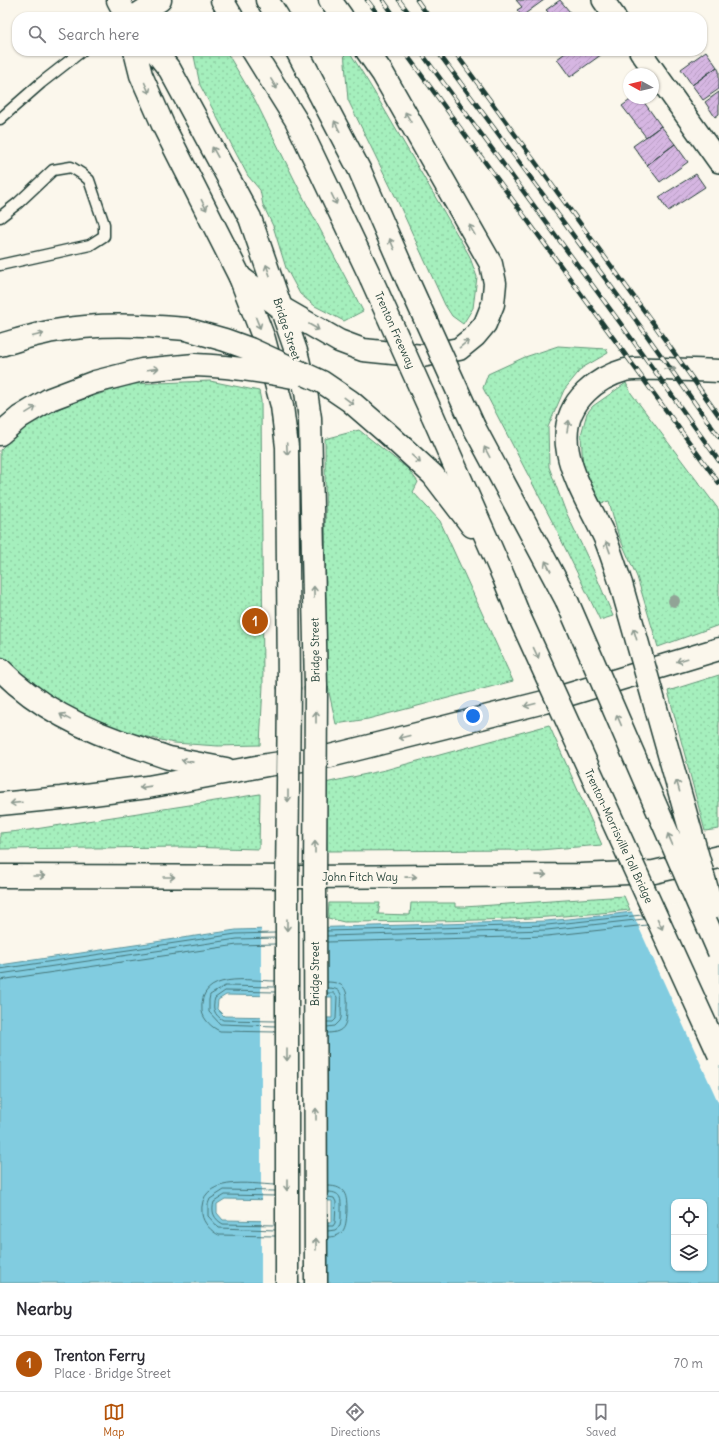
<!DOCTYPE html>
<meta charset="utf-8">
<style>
:root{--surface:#fff;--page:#f7f7f7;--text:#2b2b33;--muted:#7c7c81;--line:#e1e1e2;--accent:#b45309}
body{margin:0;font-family:Delius,sans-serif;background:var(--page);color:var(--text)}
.controls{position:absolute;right:12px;bottom:12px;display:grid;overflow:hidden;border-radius:8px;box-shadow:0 1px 3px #0004}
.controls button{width:36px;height:36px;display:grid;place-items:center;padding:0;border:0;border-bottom:1px solid var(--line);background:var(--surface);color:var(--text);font:20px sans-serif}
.compass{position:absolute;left:623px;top:68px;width:36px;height:36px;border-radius:50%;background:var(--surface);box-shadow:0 1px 3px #0004;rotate:278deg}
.you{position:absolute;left:473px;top:716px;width:14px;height:14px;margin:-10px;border:3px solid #fff;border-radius:50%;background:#1a73e8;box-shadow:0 0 0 6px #1a73e833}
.badge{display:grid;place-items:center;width:26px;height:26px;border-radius:50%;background:var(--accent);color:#fff;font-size:13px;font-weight:700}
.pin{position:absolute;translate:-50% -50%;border:2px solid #fff;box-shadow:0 1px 4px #0006}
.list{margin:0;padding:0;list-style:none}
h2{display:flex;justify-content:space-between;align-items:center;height:52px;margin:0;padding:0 16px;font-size:17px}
h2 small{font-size:13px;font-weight:400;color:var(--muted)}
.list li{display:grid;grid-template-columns:26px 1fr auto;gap:12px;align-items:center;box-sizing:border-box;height:56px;padding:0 16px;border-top:1px solid var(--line)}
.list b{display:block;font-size:15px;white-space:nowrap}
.list p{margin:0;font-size:13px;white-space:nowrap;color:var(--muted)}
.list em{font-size:13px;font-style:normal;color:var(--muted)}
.icon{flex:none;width:22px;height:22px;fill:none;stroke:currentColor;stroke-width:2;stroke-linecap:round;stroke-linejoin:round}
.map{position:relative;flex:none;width:719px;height:1283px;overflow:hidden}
.search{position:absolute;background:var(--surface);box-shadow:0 1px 3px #0004;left:12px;right:12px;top:12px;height:44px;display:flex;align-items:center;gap:10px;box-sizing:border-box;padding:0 14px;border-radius:16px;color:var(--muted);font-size:15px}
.sheet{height:108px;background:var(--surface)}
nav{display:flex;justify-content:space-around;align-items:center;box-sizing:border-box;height:56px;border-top:1px solid var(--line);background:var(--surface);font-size:11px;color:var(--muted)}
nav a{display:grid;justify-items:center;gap:2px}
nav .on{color:var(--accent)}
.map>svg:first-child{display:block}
.grass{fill:url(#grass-dots);stroke:#629678}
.water{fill:#81cce0;stroke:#5a939b;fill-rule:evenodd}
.pier{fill:#fbf7ec}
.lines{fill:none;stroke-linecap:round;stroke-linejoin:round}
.shore{stroke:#467679;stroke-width:1}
.building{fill:url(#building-hatch);stroke:#1f3d34}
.lane-casing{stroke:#1f3d34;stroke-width:13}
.street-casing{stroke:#1f3d34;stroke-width:24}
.secondary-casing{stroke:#1f3d34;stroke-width:25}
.primary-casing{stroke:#1f3d34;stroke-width:25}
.highway-casing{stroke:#1f3d34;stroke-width:25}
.lane{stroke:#fbf7ec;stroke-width:10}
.street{stroke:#fbf7ec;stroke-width:21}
.secondary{stroke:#fbf7ec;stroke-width:22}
.primary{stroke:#fbf7ec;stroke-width:22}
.highway{stroke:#fbf7ec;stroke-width:22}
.rail-casing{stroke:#1f3d34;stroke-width:4.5}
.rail{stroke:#fbf7ec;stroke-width:3;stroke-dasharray:9;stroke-linecap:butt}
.primary-bridge-casing{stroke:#1f3d34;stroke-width:25;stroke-linecap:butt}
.highway-bridge-casing{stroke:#1f3d34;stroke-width:25;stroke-linecap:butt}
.primary-bridge{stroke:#fbf7ec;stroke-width:22}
.highway-bridge{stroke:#fbf7ec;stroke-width:22}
.tree{fill:#91a496}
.oneway{stroke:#8d9a90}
.labels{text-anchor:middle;stroke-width:4;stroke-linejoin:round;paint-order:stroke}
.street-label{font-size:11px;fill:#1f3d34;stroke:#fbf7ec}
</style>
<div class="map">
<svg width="719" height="1283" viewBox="0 0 719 1283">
<defs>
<pattern id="grass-dots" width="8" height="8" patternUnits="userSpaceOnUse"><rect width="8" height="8" fill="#a5efbd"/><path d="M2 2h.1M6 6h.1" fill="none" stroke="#8ecea3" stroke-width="1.8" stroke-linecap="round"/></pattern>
<pattern id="building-hatch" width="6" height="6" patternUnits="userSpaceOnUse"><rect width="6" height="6" fill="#d6b6e2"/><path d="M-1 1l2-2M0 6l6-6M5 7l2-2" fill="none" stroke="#b79dc2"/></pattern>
</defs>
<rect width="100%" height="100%" fill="#fbf7ec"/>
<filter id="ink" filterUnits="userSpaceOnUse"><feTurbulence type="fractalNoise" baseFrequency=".025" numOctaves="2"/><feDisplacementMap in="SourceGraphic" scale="8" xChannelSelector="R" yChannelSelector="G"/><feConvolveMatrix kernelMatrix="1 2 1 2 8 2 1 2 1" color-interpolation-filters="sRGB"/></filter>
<g filter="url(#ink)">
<path class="grass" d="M193,51H226L255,100L301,193L363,311L344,321L315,306L300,294L286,268L273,226L263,205L260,190L248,176L200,85Z
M344,51H349L373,90L469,255L477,277L473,308L463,324L452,316L445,305L398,202L348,100Z
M558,346L606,349L608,353L582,368L564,390L548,427L549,467L565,510L594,571L613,616L600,620L553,523L483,388L488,374L525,357Z
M210,381L259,391L261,401L263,685L260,745L218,746L174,743L134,734L86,717L35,686L0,659V450L22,427L68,404L131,384Z
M626,383L631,393L719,510V625L658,647L637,577L618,534L609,501L601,503L583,466L581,435L587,413L593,406Z
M359,430L408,469L418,482L413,492L440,521L513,681L368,719L336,724L326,679L325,439Z
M719,675V829L705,831L668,691Z
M549,725L602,845L539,850L327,851L325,783L385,770Z
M260,794L259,849L182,847L0,849V833L29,830Z
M624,896L630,910C535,921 439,921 344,922L328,918L329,903H380L378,914L410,915L411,903H455V907H464Z"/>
<path class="water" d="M719,901V1283H0V965L236,930L546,921L600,916ZM226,995L332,997V1018L224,1016L217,1009L218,1000ZM225,1199L332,1201V1222L223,1220L217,1213V1204ZM674,1202H704V1268H674Z"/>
<path class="pier" d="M719,899V1104L631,910Z
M324,925V999L261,998V927Z
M261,1015L324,1016V1203L261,1202Z
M261,1219L324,1220V1283H261Z"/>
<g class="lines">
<path class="shore" d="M327,931L547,925L642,915
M327,936L547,930L644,919
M327,942L547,936L647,925
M0,969L236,934L275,933
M0,974L237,939L275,938
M0,980L237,945L275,944
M275,981C250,981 198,970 202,1011C203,1019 212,1028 220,1031L275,1032
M327,982C346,982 348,991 347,1007C347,1023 346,1033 327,1033
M275,987L225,986L210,995L209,1000V1012L220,1024L275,1026
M327,988C343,988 342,995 341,1008C341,1013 342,1017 340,1021L335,1026L327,1027
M275,992L225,991L215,998C212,1008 214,1015 223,1020L275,1021
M327,993H334L337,997L336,1019L333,1022H327
M275,1185C250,1184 198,1174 202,1214C203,1223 212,1232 219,1235L275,1236
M328,1186C346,1186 347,1196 347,1211C346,1225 346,1237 328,1237
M275,1191L224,1190L210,1199L208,1204V1216L219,1228L275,1230
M328,1192C343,1192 341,1201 341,1213C341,1217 341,1221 340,1226L335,1230L328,1231
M275,1196L225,1195L214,1202C211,1212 214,1219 223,1224L275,1225
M328,1197L334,1198L336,1202L335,1223L333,1226H328"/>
</g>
<path class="building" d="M516,0H544L522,16L517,10L522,7Z
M560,0L574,17H546L550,14L546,10Z
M568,51H604L605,52L570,77L557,59Z
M706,51L717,67L692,85L681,69Z
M717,67L719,71V89L703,100L692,85Z
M719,92V114L715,117L705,102Z
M633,98H641L661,126L646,137L622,106Z
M661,126L675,144L647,165L633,146Z
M675,144L688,162L660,182L647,165Z
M696,174L705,187L668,211L659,197Z"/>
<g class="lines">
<g class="lane-casing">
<path id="lane" d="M0,119L41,83L82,51
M0,217L18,203L53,170L71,167L82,174L89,180L104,224V236L90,245L0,265"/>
</g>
<g class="street-casing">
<path id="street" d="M603,0L615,17
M640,51L719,162"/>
</g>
<g class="secondary-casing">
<path id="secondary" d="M134,17L160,0"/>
</g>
<g class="primary-casing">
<path id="primary" d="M118,0L127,17
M135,51L141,75L163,125L240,277L264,339L282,406L287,447L289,687
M155,51L170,70L250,218L296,351L306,392L310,418L316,687
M315,886L316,1283
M287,1283V886"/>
</g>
<g class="highway-casing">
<path id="highway" d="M222,0L232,17
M267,0L278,17
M330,0L342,17
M253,51L296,120L371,278
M297,51L360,171L407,279
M240,277L280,307L339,341L363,350L422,356L459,349L475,336L485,324L493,304L495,283L491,264L383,74L367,51
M0,345C18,340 36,334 54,331C98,323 142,325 186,329
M432,414L504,578L520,618
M474,427L567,601
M387,433L433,475L472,526
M0,434L20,417L50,399L95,382L142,370L195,365
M621,584C616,569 611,553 605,538C585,494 541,435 586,392C596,382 611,374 625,370C638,368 652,369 665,369C683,370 701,370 719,371
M0,669C38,708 88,732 140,748C149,751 159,755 169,758C188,762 207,765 226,769
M0,804L61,798L148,787L267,765L330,756L544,702L719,649
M0,876L303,877L580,875L654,872L719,857"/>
</g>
<use href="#lane" class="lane"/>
<use href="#street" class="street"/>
<use href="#secondary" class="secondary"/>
<use href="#primary" class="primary"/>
<use href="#highway" class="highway"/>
<g class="rail-casing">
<path id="rail" d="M367,0L380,17
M383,0L395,17
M399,0L412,17
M417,0L429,17
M404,51L719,483
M420,51L621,324L719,461
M437,51L638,323L719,437
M454,51L653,323L719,416"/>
</g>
<use href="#rail" class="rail"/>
<g class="primary-bridge-casing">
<path id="primary-bridge" d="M287,886L289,687
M315,886L316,687"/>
</g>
<g class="highway-bridge-casing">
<path id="highway-bridge" d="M371,278L432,414
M407,279L474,427
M186,329L225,340L250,349L322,382L350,401L387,433
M195,365C228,366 260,371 293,377
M621,584L712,907
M567,601L719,952
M520,618L719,1054"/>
</g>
<use href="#primary-bridge" class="primary-bridge"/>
<use href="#highway-bridge" class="highway-bridge"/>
</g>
<circle class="tree" cx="674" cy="601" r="6"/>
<defs><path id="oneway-shaft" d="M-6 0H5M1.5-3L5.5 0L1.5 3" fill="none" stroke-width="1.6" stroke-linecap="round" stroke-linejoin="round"/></defs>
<g class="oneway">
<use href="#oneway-shaft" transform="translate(274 84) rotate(58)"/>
<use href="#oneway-shaft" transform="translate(147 88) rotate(66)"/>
<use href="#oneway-shaft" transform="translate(408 117) rotate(-120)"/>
<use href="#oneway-shaft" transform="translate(337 126) rotate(-117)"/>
<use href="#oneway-shaft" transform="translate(215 152) rotate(-119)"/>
<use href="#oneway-shaft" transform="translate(334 199) rotate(64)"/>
<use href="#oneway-shaft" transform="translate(204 205) rotate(63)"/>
<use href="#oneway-shaft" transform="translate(472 230) rotate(-120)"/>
<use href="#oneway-shaft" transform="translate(392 244) rotate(-113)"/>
<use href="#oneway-shaft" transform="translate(268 270) rotate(-109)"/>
<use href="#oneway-shaft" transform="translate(258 323) rotate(68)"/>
<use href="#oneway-shaft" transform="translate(314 327) rotate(30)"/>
<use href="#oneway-shaft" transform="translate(38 335) rotate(-14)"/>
<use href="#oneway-shaft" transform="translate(464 344) rotate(-39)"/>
<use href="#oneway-shaft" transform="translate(153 369) rotate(-7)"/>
<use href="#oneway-shaft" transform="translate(670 369) rotate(2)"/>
<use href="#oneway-shaft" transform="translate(349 401) rotate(37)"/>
<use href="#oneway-shaft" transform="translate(31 410) rotate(-32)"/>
<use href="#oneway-shaft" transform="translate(568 426) rotate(-80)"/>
<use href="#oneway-shaft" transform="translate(287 449) rotate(87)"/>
<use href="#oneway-shaft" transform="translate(487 452) rotate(-118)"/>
<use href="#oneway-shaft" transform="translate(416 459) rotate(42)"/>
<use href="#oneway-shaft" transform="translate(608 547) rotate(-110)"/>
<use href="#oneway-shaft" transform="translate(548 566) rotate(-118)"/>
<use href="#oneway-shaft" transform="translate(314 592) rotate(-91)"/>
<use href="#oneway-shaft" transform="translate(635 634) rotate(-106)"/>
<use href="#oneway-shaft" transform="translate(536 653) rotate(65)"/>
<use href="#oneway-shaft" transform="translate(682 660) rotate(163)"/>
<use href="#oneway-shaft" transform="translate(530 705) rotate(166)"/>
<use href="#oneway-shaft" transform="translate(65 717) rotate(-151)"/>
<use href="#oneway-shaft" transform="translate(316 717) rotate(-90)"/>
<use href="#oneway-shaft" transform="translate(619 720) rotate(-113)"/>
<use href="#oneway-shaft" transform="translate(404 737) rotate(166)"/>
<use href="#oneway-shaft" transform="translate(187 761) rotate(-169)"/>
<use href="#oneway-shaft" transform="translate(678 786) rotate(-106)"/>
<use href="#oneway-shaft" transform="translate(145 787) rotate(172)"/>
<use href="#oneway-shaft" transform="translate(288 796) rotate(90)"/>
<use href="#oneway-shaft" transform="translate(16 803) rotate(174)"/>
<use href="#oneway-shaft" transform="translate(670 839) rotate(-113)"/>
<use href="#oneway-shaft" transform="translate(315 847) rotate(-90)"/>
<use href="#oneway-shaft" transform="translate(541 875) rotate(-1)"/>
<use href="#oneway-shaft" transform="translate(39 876)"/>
<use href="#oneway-shaft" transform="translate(169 877)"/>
<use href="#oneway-shaft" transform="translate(411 877) rotate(-1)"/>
<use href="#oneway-shaft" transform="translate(660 924) rotate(65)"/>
<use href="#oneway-shaft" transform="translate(287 925) rotate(90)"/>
<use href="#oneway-shaft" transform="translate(287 1055) rotate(90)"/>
<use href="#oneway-shaft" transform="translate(316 1114) rotate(-90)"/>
<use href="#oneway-shaft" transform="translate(287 1185) rotate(90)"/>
<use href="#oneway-shaft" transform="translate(316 1244) rotate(-90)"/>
</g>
</g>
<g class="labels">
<g class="street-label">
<text transform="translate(287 329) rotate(72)" y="4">Bridge Street</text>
<text transform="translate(395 330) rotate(66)" y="4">Trenton Freeway</text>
<text transform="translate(315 650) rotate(-91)" y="4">Bridge Street</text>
<text transform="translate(619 836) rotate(65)" y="4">Trenton-Morrisville Toll Bridge</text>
<text x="360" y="881">John Fitch Way</text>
<text transform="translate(315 974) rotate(-90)" y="4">Bridge Street</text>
</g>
</g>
</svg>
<div class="controls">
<button><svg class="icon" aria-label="locate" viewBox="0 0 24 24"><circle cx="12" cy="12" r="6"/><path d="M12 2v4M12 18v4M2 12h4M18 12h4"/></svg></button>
<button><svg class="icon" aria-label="layers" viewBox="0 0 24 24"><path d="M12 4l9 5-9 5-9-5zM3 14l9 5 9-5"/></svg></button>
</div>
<svg class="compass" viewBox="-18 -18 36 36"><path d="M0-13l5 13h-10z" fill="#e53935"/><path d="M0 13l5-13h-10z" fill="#7c7c81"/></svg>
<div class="you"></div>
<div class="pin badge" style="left:255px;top:621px">1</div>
<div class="search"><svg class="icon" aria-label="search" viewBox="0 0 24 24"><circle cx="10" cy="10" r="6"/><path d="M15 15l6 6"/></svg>Search here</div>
</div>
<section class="sheet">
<h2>Nearby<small></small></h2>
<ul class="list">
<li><span class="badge">1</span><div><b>Trenton Ferry</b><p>Place · Bridge Street</p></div><em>70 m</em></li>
</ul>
</section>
<nav>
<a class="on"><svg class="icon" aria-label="map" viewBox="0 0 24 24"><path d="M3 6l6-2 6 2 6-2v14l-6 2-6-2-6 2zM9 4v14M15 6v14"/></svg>Map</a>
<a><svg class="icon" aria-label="directions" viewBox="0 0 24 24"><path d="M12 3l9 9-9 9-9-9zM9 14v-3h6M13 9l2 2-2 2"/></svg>Directions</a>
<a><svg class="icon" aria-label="saved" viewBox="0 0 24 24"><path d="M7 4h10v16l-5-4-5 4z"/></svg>Saved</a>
</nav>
